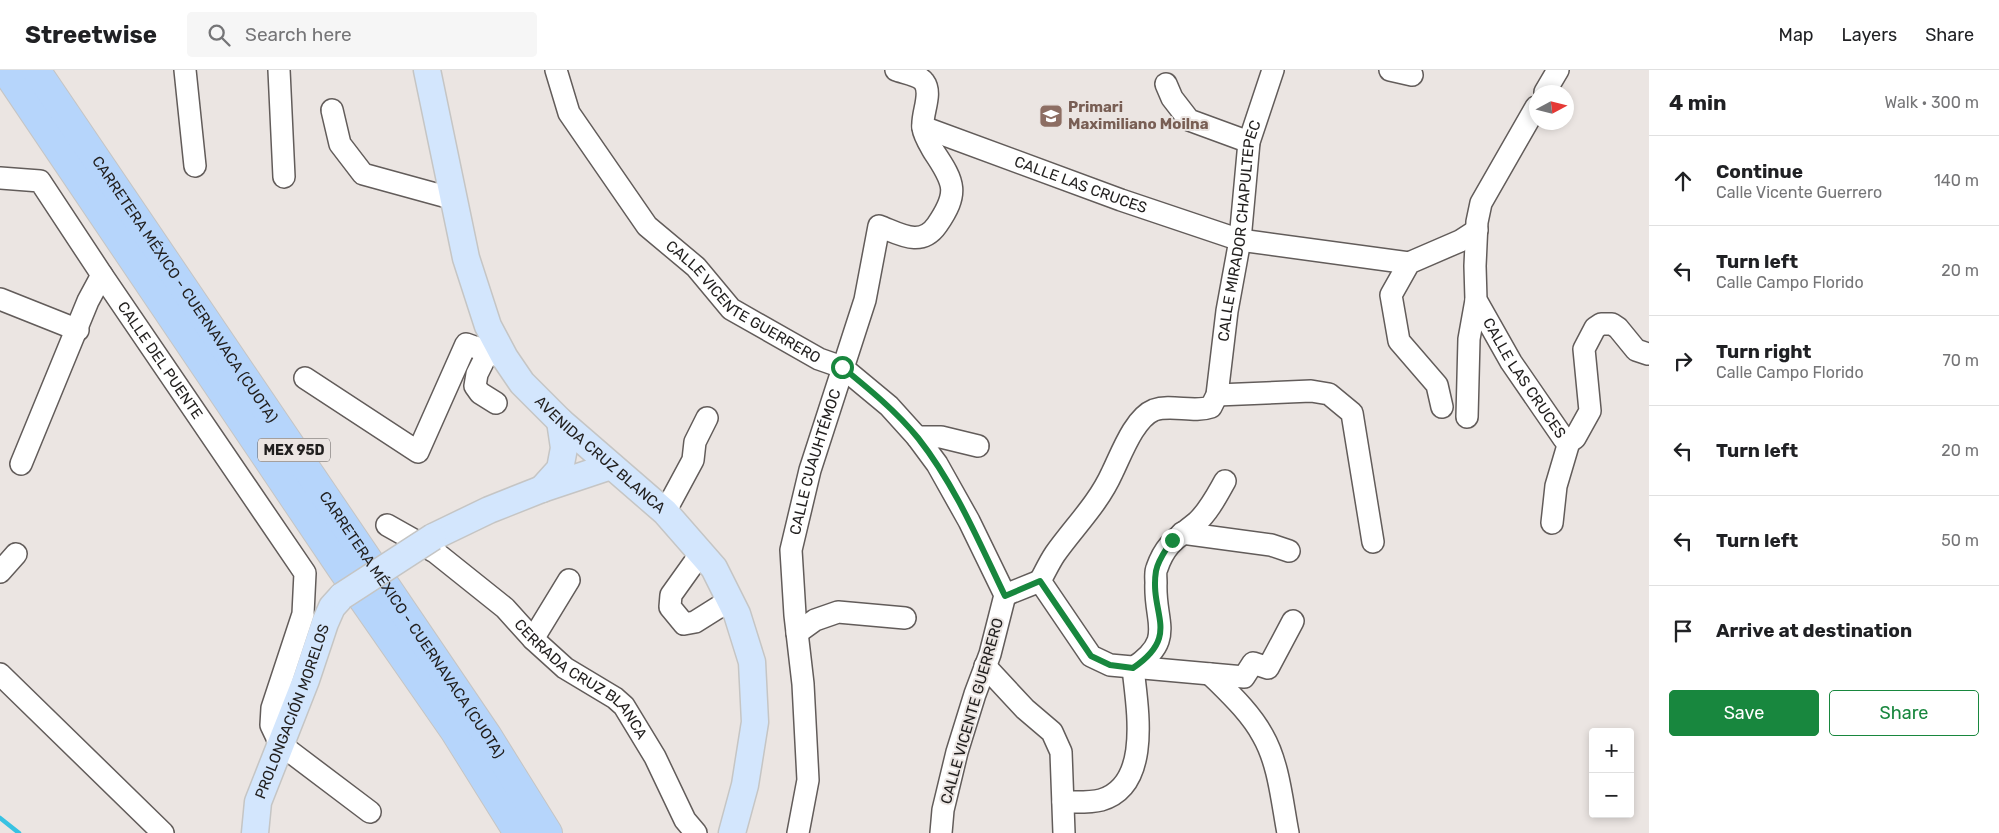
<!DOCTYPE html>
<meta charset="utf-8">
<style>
:root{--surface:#fff;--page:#f6f6f6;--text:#202124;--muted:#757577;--line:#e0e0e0;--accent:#18873e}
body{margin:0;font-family:Rubik,sans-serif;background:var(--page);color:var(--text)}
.controls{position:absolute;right:15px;bottom:15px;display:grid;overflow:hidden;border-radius:5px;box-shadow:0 2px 8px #0003}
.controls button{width:45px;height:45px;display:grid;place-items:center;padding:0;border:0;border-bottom:1px solid var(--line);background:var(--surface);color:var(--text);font:25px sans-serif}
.compass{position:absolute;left:1529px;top:15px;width:45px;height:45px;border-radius:50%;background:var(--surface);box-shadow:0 2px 8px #0003;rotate:83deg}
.stop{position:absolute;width:15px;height:15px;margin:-11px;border:4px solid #18873e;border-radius:50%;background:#fff}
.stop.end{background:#18873e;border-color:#fff;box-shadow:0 1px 5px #0008}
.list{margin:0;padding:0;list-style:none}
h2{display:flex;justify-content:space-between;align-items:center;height:65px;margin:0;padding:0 20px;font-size:21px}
h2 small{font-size:16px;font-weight:400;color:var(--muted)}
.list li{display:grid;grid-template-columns:32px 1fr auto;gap:15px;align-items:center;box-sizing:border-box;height:90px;padding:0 20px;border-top:1px solid var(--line)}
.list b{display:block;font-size:19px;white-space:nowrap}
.list p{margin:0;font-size:16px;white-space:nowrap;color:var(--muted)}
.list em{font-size:16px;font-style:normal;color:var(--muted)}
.actions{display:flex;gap:10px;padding:15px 20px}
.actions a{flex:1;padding:11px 0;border:1px solid var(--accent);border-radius:5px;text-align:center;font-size:18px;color:var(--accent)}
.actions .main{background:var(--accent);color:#fff}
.icon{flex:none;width:28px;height:28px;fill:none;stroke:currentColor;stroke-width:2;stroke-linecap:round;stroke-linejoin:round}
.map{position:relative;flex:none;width:1649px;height:763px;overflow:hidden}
header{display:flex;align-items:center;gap:30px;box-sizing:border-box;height:70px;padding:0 25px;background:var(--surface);border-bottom:1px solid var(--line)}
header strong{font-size:24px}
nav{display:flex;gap:28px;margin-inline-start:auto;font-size:18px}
.search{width:350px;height:45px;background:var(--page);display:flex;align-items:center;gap:12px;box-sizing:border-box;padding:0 18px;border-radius:5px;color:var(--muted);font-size:19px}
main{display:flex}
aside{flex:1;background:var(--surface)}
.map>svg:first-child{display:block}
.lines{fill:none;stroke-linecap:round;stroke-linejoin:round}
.stream{stroke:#38c2e2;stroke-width:4.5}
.minor-casing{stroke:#625c5a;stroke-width:24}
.major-casing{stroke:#c5c5c4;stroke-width:29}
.highway-casing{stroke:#c5c5c4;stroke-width:30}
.minor{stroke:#fff;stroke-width:21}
.major{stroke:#d3e6fd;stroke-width:26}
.highway{stroke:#b6d5fb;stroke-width:28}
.major-bridge-casing{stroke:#c5c5c4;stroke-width:29;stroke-linecap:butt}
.major-bridge{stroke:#d3e6fd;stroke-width:26}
.route{stroke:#18873e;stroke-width:6}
.labels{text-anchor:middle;stroke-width:4;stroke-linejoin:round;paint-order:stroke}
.shield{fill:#ebe5e2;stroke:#5e5a59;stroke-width:1}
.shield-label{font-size:14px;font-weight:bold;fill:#211f1e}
.education-label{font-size:15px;font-weight:bold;fill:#785e54;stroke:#ebe5e2;text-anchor:start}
.street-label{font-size:15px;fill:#211f1e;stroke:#ebe5e2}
</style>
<header>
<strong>Streetwise</strong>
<div class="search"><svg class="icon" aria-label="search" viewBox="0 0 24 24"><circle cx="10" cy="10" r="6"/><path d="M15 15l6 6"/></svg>Search here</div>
<nav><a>Map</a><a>Layers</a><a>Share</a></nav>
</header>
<main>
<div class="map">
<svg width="1649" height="763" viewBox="0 0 1649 763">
<rect width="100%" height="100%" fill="#ebe5e2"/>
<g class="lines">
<path class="stream" d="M0,748L19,763"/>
<g class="minor-casing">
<g id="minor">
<path d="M185,0L195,96"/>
<path d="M279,0L284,107"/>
<path id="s1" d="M556,0L569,43L647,156L696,197L731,239L819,289L842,297L889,336L917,367L937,394L969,451L1005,525L990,584L975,624L957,682L943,740L941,763"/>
<path d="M1390,0L1412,5"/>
<path d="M1166,14L1172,28L1189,50L1249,72"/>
<path d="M1545,22L1558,0"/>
<path id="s2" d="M1536,37L1481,133L1477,152L1475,196L1476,230L1511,292L1564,369L1569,372L1575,368L1590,341L1584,279L1595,258L1601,254H1612L1618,258L1636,280L1648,284"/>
<path d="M332,40L340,74L363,104L454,129"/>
<path id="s3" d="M923,57L1121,130L1240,170L1409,193"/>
<path id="s4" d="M0,108L40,111L102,205L305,503L303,544L272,638L271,655L280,674L370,742"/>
<path d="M0,229L78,260"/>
<path d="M488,282L477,304L475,316L480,323L496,333"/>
<path d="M305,308L418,382L466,274L505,288"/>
<path d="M1217,325L1311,321L1329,324L1352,343L1373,472"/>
<path d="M1442,337L1437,315L1399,271L1391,225L1409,193L1460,171L1477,160"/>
<path d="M1467,347L1469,269L1476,230"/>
<path d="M917,367H941L978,376"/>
<path d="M21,394L88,231L102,205"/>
<path d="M665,442L693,390L695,372L707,348"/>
<path d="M1552,453L1556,416L1569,372"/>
<path id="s5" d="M387,455L435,482L505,538L533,569L565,598L615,628L624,636L655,687L685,750L696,763"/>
<path d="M1182,463L1271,475L1289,481"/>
<path d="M701,483L671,525L670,537L684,554L695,552L730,530"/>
<path d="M0,502L16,484"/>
<path id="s6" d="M1040,511C1045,502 1049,493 1055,484C1074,457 1098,434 1112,403C1121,385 1134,348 1154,340C1171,334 1194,343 1211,337L1217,325L1227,241L1240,170L1249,72L1273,0"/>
<path d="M1005,525L1040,511L1091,586L1110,595L1244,607L1253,593L1268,598L1293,551"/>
<path d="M797,563L815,550L838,542L905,548"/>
<path d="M533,569L569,510"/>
<path d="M985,596L1025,639L1052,662L1061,682L1064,763"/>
<path d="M1133,598C1176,569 1154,553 1156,513C1156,508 1155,502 1157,498C1166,472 1178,468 1197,452C1209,441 1217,425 1225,411"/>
<path d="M0,604L163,763"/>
<path d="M1210,604C1229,623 1250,642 1263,666C1279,694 1282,732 1288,763"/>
<path d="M1063,732C1075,732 1090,733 1101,730C1152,715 1137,637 1133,598"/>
<path id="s7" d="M798,763L808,710L803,614L795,545L791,480L810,400L865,230L879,156C900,164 921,178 937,155C959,123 955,113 934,82C930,75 924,66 923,58C921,44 933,24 924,12C919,5 904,3 896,0"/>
</g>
</g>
<g class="major-casing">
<g id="major">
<path id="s8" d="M427,0L466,188L488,256L505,288L522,313L560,351L665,442L714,498L737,544L752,592L755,652L745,715L732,763"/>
<path d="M542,419L560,399L564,378L560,351"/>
<path d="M433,467L489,440L542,419L611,396"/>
<path id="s9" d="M255,763L258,732L306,610L325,553L332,537L342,526"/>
</g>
</g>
<g class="highway-casing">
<g id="highway">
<path d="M5,0L341,498L455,662L518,763"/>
<path id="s10" d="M36,0L487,665L548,763"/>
</g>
</g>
<use href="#minor" class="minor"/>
<use href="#major" class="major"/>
<use href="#highway" class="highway"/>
<g class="major-bridge-casing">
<path id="major-bridge" d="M342,526L433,467"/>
</g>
<use href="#major-bridge" class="major-bridge"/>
</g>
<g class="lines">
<path class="route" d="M842,297C869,319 896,341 918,368C955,415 979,472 1005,526L1040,511L1091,586L1110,595L1133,598C1182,565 1149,544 1156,501C1158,490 1166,480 1172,470"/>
</g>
<defs>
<g id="school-square" transform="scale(1.25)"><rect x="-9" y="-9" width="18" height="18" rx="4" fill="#8d6e63" stroke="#ebe5e2"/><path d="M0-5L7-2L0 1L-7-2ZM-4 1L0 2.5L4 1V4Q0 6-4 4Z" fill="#fff"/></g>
</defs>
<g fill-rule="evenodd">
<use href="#school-square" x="1051" y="46"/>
</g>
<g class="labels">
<rect class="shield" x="258" y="368.5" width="72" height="23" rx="4"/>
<g class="shield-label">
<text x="294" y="385">MEX 95D</text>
</g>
<g class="education-label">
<text x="1068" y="42">Primari<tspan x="1068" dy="17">Maximiliano Moilna</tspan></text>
</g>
<g class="street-label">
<text dy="5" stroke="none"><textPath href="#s3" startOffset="168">CALLE LAS CRUCES</textPath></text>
<text dy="5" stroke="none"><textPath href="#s6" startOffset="444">CALLE MIRADOR CHAPULTEPEC</textPath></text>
<text dy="5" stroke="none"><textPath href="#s10" startOffset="265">CARRETERA MÉXICO - CUERNAVACA (CUOTA)</textPath></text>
<text dy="5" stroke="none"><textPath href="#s1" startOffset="306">CALLE VICENTE GUERRERO</textPath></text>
<text dy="5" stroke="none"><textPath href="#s4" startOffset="256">CALLE DEL PUENTE</textPath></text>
<text dy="5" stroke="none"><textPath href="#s2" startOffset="300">CALLE LAS CRUCES</textPath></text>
<text dy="5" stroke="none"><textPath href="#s8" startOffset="436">AVENIDA CRUZ BLANCA</textPath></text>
<text dy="5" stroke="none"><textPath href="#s7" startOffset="376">CALLE CUAUHTÉMOC</textPath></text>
<text dy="5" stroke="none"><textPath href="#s10" startOffset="670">CARRETERA MÉXICO - CUERNAVACA (CUOTA)</textPath></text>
<text dy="5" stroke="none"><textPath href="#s5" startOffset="250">CERRADA CRUZ BLANCA</textPath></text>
<text transform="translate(972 641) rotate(-74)" y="5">CALLE VICENTE GUERRERO</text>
<text dy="5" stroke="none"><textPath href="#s9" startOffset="128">PROLONGACIÓN MORELOS</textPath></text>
</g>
</g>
</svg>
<div class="controls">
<button>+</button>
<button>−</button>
</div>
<svg class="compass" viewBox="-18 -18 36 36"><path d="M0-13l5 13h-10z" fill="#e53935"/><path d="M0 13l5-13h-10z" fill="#757577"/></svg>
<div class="stop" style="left:842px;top:297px"></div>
<div class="stop end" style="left:1172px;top:470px"></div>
</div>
<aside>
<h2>4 min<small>Walk · 300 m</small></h2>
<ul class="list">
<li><svg class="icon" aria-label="ahead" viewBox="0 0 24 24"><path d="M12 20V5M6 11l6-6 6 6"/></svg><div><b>Continue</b><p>Calle Vicente Guerrero</p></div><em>140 m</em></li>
<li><svg class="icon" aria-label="left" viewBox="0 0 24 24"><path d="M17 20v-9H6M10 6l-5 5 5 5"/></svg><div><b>Turn left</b><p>Calle Campo Florido</p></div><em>20 m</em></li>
<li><svg class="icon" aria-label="right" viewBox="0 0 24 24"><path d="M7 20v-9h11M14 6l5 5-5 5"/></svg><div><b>Turn right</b><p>Calle Campo Florido</p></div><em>70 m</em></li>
<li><svg class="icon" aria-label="left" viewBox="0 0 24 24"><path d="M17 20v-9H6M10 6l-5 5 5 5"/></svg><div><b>Turn left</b></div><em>20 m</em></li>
<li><svg class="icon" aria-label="left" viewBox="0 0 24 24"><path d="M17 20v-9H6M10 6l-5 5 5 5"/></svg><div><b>Turn left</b></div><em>50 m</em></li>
<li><svg class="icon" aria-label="arrive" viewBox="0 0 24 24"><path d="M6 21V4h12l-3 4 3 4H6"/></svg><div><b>Arrive at destination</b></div></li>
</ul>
<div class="actions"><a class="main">Save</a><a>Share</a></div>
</aside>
</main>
